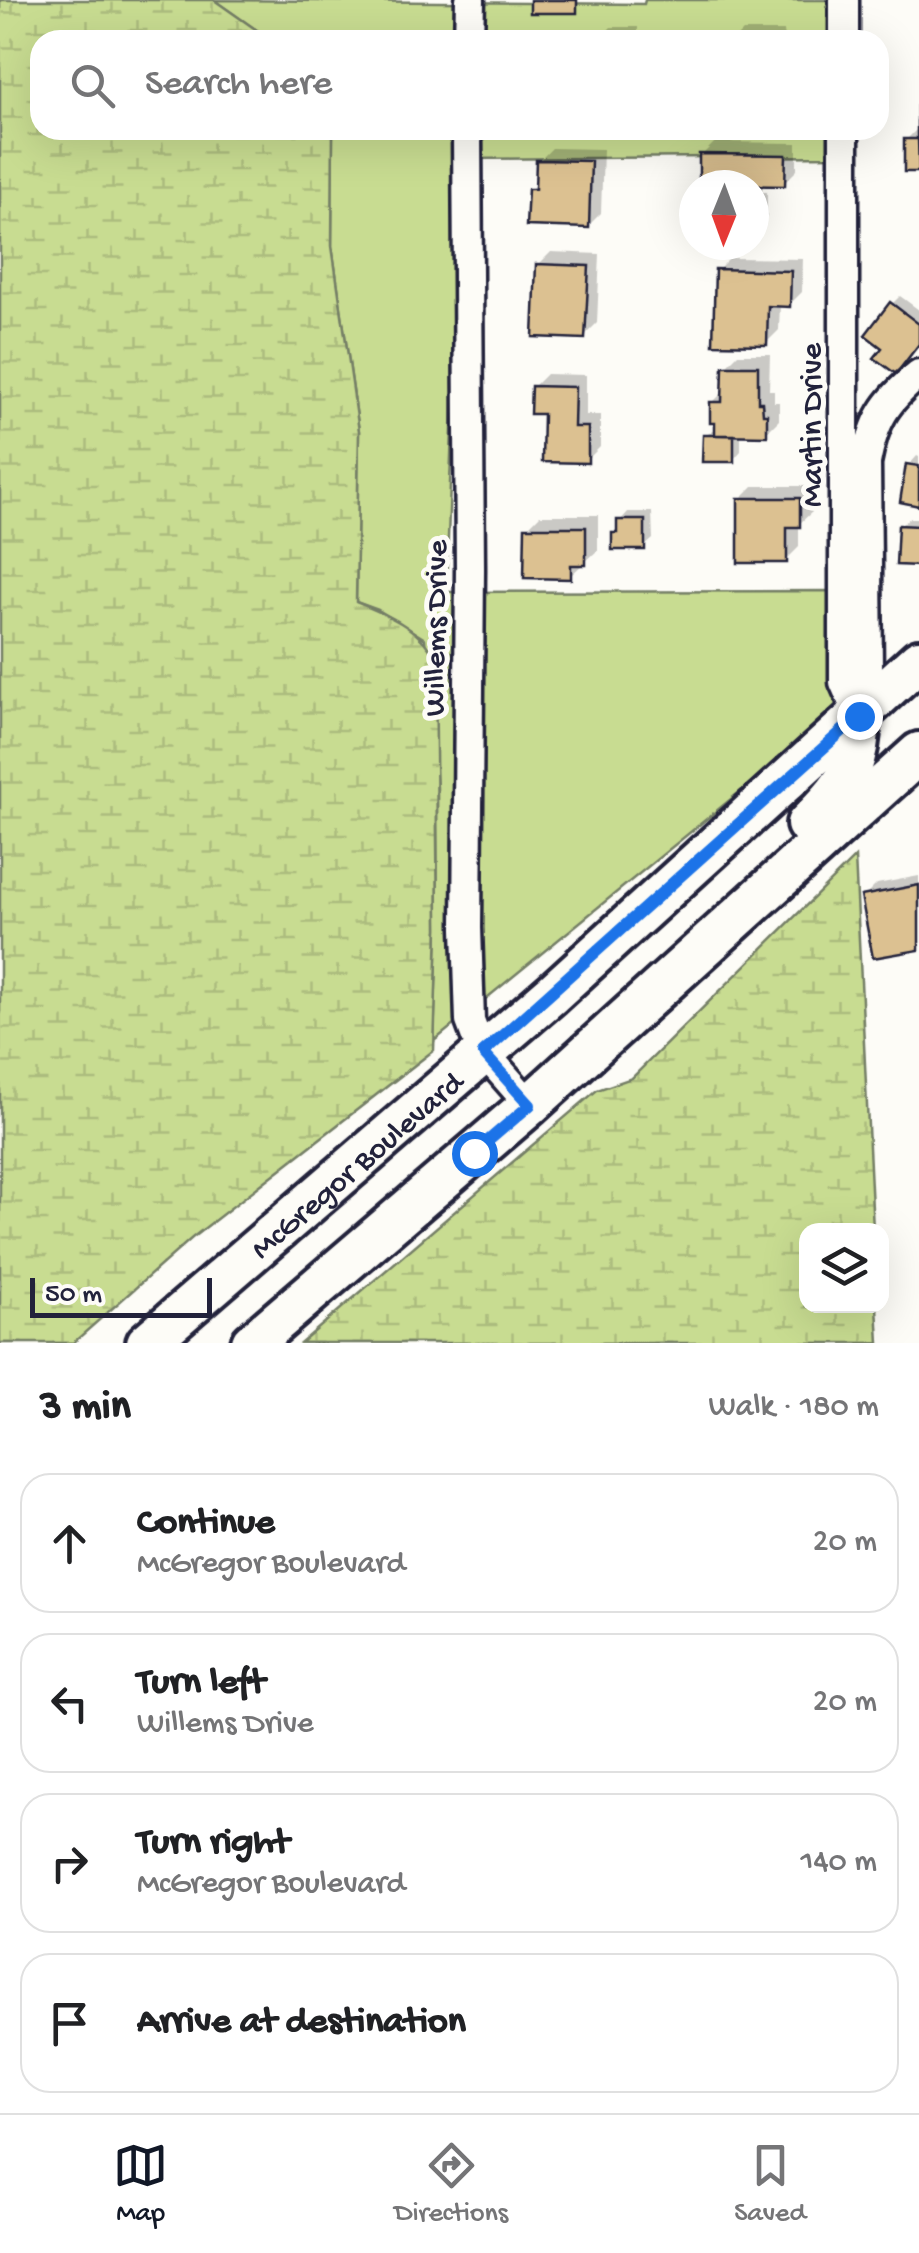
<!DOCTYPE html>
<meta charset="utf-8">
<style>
:root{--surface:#fff;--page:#f6f6f6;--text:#202124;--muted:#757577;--line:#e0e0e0;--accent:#111827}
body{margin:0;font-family:"Gochi Hand",sans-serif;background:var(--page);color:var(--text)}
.controls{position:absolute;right:30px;bottom:30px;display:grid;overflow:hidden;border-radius:20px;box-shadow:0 10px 40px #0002}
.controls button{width:90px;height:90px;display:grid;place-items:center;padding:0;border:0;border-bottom:2px solid var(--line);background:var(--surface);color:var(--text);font:50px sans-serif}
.compass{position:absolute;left:679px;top:170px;width:90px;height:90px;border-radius:50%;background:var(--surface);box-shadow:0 10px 40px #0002;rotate:181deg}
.scale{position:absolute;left:30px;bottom:25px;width:182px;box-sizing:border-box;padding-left:10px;border:5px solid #22223b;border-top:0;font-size:28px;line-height:35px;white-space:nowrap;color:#22223b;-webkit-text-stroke:8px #fdfcf7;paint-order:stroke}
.stop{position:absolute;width:30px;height:30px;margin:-22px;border:8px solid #1a73e8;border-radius:50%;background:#fff}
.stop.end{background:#1a73e8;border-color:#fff;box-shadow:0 2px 10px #0008}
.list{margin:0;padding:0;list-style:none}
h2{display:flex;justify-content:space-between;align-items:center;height:130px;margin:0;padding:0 40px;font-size:42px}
h2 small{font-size:32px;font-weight:400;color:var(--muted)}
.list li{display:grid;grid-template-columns:65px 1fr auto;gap:30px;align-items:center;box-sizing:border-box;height:140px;margin:0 20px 20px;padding:0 20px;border:2px solid var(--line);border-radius:30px}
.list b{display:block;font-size:38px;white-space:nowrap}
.list p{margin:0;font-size:32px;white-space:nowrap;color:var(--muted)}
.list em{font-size:32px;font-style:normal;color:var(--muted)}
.icon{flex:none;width:55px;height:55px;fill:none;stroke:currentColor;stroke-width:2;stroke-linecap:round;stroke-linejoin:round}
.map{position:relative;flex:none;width:919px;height:1343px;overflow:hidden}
.search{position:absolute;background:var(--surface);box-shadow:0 10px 40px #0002;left:30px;right:30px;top:30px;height:110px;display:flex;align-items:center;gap:25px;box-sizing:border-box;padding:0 35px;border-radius:30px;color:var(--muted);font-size:38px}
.sheet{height:770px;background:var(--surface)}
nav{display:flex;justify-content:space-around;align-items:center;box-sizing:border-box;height:140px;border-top:2px solid var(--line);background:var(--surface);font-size:28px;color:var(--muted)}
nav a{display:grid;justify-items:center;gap:5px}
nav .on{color:var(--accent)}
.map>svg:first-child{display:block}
.grass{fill:#c8dc91;stroke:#757f66;stroke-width:2.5}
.wetland{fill:url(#wetland-marsh);stroke:#757f66;stroke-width:2.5}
.shadow{fill:#0003}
.building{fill:#dcc191;stroke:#22223b;stroke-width:2.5}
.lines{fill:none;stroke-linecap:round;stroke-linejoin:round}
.street-casing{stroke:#22223b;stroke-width:35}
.secondary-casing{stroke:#22223b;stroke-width:48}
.street{stroke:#fdfcf7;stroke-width:28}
.secondary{stroke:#fdfcf7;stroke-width:40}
.route{stroke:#1a73e8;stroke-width:12}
.labels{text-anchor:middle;stroke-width:10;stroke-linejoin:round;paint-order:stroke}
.street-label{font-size:32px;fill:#22223b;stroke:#fdfcf7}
</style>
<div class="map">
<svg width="919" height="1343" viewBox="0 0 919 1343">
<defs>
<pattern id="wetland-marsh" width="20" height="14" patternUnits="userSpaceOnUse" patternTransform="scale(2.5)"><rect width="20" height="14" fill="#c8dc91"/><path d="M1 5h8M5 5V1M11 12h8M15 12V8" fill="none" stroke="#acbc7e"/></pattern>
</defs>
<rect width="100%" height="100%" fill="#fdfcf7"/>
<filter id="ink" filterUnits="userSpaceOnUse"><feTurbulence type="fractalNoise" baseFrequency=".01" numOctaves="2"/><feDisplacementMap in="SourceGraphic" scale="20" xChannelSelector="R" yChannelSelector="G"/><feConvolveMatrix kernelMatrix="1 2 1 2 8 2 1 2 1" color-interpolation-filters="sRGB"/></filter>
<g filter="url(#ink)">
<path class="grass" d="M214,0L644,4L645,0H843L841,40H271Z
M333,130H837L836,156L462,159L446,592L831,591L844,707L434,1041L438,928L437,787L425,639L378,610L356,602L359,431L332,246Z"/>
<path class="wetland" d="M0,0H214L271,40H40V130H333L332,246L359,431L356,602C386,614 420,628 435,658L438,928L434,1050L192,1238L73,1343H0Z
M855,857L873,1230H806V1306H877L879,1343H301L597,1090L632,1078Z"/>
<path class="shadow" d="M611,27H638V40H598Z
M743,31H784L785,40H734Z
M919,127V169H906V140Z
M715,142L797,143V170L784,183H763L762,192H767V216L754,229V185L702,155Z
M552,148L603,149L601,213L588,226L530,190L538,182L539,161Z
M551,252L600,254L597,323L584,336L538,265Z
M730,258L803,259L802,292L789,305L780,304L779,330L766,343L717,271Z
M900,296L919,310V343L886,348L892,304Z
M738,354H770L769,390H774V402H779V420L766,433H741V451L733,460L705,436L718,427L712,403L725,390V367Z
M546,374L586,375V415H600V447L587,460L545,412L533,387Z
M917,456L919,457V503L909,465Z
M753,486H812V512L799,524V547L786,560L740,499Z
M628,512H652L653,539L644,547L614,534L620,529V521Z
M540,515H598V550L570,576L527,528Z
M909,518H919V563L900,526Z
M919,876V949L864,897L877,884Z"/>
<path class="building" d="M530,0H577V13H530Z
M917,105L919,172H904V139H917Z
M699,154L786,155L785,186L699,185Z
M536,160L591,161L589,228L526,226L528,189H535Z
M536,264L589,266L585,339L533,337Z
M715,269L791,271L790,307L768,306L767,345L713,344Z
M890,302L919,324V344L896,374L874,358L882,348L865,335Z
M723,366H758V402H762L763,414H767V436L715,435V423H710V402H722Z
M531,386L575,387L574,427H588V463L542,462L543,414H530Z
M703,435H734V462H702Z
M906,464L919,466V506L900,502Z
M738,498H800V527H787V563H738Z
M617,520H645V550H612V533H617Z
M898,525L919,526V566L896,565Z
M525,527H586V565H571V579L524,578Z
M919,885V950L873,958L861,896Z"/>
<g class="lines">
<g class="street-casing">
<path id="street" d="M469,40L470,0
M844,40V0
M467,130L470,569L467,928L470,1021L480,1048L530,1105
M844,130V682L859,716
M859,715L868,671L866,463C874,420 885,402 919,374"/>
</g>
<g class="secondary-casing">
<g id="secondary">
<path d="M807,824C842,789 861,768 859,716"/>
<path id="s1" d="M147,1343L552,994L919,660"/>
<path d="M252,1343L530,1105L919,753"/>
</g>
</g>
<use href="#street" class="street"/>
<use href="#secondary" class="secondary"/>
</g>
</g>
<g class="lines" filter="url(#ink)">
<path class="route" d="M474,1153L530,1105L483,1053L859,716"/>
</g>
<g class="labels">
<g class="street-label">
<text transform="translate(809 425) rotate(-90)" y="11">Martin Drive</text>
<text transform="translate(433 628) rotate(-89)" y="11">Willems Drive</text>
<text dy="11" stroke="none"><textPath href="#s1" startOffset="275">McGregor Boulevard</textPath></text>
</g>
</g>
</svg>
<div class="controls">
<button><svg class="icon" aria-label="layers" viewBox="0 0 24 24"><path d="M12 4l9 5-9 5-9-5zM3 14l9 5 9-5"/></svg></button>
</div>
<svg class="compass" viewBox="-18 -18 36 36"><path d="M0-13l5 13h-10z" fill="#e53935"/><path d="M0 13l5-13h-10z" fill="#757577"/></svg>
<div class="scale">50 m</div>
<div class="stop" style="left:474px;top:1153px"></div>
<div class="stop end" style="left:859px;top:716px"></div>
<div class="search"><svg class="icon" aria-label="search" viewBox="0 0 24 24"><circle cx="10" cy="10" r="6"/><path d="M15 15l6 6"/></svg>Search here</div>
</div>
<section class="sheet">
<h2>3 min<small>Walk · 180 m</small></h2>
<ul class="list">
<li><svg class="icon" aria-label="ahead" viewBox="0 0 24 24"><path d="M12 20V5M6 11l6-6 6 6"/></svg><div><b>Continue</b><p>McGregor Boulevard</p></div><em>20 m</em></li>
<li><svg class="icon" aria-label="left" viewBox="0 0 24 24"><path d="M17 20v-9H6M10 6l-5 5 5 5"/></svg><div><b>Turn left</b><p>Willems Drive</p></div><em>20 m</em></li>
<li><svg class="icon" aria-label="right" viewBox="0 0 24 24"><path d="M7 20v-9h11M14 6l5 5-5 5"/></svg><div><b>Turn right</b><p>McGregor Boulevard</p></div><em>140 m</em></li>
<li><svg class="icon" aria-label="arrive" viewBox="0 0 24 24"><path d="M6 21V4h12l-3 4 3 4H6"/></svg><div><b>Arrive at destination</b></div></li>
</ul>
</section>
<nav>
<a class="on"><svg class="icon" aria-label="map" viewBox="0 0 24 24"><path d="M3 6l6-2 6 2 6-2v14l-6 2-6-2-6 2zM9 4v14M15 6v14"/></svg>Map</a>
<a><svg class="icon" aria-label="directions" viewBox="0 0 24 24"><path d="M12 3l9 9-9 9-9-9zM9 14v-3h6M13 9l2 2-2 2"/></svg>Directions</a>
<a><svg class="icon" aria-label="saved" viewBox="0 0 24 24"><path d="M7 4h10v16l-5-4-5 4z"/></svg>Saved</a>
</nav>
